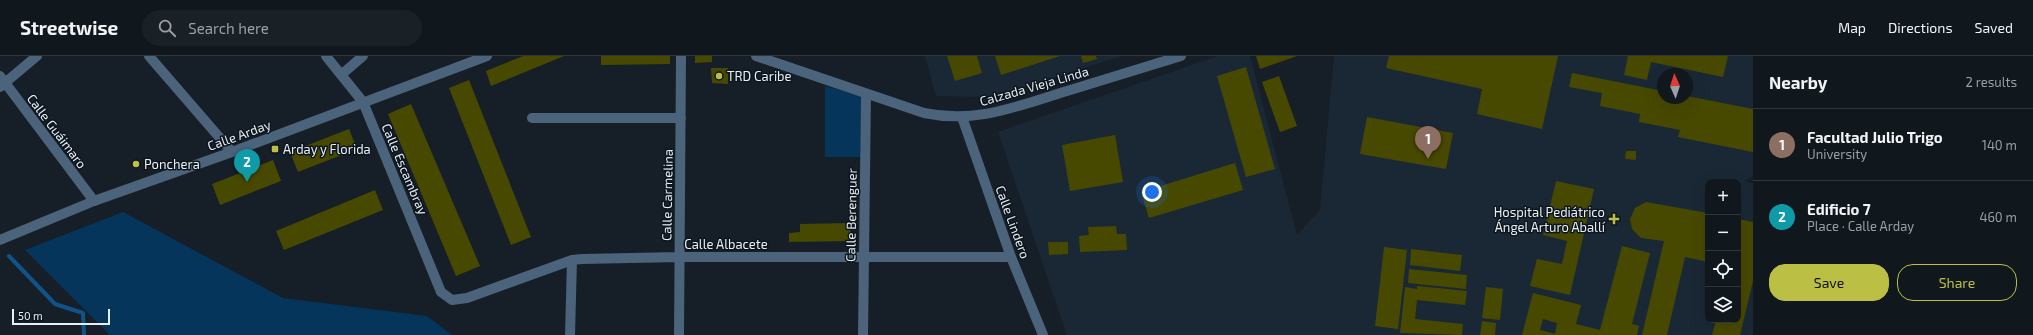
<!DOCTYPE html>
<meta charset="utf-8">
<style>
:root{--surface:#10171d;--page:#192026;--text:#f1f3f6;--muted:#9c9fa4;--line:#30363b;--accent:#bbc044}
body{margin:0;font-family:"Exo 2",sans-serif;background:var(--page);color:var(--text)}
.controls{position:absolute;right:12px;bottom:12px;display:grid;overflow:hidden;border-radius:8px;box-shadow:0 4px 16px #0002}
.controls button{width:36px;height:36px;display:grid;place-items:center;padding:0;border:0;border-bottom:1px solid var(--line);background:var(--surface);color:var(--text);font:20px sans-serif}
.compass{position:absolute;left:1657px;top:12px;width:36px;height:36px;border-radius:50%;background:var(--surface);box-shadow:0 4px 16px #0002;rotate:357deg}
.scale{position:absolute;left:12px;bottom:10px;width:98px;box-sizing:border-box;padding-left:4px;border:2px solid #e7eef4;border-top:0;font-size:11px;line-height:14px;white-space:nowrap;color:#e7eef4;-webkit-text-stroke:3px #0d151e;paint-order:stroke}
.you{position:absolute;left:1152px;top:136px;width:14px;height:14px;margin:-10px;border:3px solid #fff;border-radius:50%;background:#1a73e8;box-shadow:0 0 0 6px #1a73e833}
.badge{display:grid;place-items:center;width:26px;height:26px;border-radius:50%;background:var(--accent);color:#fff;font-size:13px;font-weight:700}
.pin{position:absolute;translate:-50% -33px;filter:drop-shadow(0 1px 2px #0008)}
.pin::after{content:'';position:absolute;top:21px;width:14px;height:12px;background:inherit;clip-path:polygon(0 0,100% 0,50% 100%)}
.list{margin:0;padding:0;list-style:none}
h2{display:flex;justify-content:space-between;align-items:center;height:52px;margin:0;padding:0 16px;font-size:17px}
h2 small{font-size:13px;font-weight:400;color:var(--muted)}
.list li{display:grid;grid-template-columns:26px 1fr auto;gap:12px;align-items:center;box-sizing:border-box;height:72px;padding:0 16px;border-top:1px solid var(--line)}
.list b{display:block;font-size:15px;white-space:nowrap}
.list p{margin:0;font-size:13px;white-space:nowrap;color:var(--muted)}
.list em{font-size:13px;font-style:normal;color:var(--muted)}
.actions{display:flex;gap:8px;padding:12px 16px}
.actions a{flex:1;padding:9px 0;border:1px solid var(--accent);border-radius:16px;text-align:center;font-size:14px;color:var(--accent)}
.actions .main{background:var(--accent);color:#111}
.icon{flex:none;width:22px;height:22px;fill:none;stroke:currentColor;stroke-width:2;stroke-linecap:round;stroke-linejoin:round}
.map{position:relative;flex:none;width:1753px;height:279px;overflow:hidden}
header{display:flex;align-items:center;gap:24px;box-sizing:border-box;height:56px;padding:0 20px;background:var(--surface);border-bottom:1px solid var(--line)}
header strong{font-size:19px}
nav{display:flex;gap:22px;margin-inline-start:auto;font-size:14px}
.search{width:280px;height:36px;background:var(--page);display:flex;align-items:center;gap:10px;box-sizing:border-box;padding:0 14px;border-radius:22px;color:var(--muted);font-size:15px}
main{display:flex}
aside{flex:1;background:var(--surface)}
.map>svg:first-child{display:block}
.built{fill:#1a2835;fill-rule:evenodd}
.green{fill:#05355a}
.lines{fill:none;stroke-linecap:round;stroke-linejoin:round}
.stream{stroke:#0f5488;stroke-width:4}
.building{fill:#474900;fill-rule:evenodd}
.minor{stroke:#4b637b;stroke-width:10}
.tertiary{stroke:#4b637b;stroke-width:10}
.poi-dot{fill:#bbc044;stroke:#0d151e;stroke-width:1.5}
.labels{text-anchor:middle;stroke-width:3;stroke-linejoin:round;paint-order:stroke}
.poi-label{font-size:13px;fill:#e7eef4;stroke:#0d151e;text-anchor:start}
.street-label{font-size:13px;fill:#e7eef4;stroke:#0d151e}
</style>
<header>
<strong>Streetwise</strong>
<div class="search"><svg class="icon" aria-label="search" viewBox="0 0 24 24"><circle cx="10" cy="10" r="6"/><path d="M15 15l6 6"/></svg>Search here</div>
<nav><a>Map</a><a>Directions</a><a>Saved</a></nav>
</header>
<main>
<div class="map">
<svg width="1753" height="279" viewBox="0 0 1753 279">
<rect width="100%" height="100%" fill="#161f27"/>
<path class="built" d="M925,0H1121L994,41L936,40Z
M1218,0H1250L1297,179L1320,154L1334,0H1753V120L1744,125L1753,127V279H1067L998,76ZM1663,18H1687V42H1663ZM1708,126H1738V264H1708Z"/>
<path class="green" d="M825,30L861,40L860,101H825Z
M123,156L283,242L427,260L452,279H110L25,194Z"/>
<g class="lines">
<path class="stream" d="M9,200L55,248L83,257L84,279"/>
</g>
<path class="building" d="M523,0H564L491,30L486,15Z
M601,0H670V8L601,9Z
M695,0H712V6L695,7Z
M947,0H977L982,17L955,25Z
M995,0H1060L1001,19Z
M1081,0H1096L1097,3L1083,7Z
M1256,0H1297L1260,13Z
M1389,0H1558L1542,73L1477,58L1482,33L1386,12Z
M1628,0H1728L1723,21L1651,6L1647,24L1624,19Z
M1246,11L1275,113L1246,121L1217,20Z
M711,12H728V28L712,27Z
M1572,17L1663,35V42H1687V40L1753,53V96L1678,81L1680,74L1639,66L1640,58L1600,50L1602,37L1569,31Z
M1279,20L1297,70L1280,76L1262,26Z
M469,24L531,181L511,189L449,32Z
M411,48L480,210L456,220L388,58Z
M1367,61L1453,77L1446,113L1360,98Z
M349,73L357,93L298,116L290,96Z
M1115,79L1123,126L1070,135L1062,89Z
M1626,95H1636V104L1625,103Z
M273,104L281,125L220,149L212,128Z
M1235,107L1243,134L1149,162L1141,136Z
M1556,125L1594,133L1570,239L1530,230L1537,203L1562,208L1567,185L1543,179Z
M375,134L383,154L284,194L276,175Z
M1646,146L1708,157V206L1685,201L1667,279H1642L1664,185L1641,182L1632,173L1630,163L1635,152Z
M1738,163L1753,166V225L1740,279H1712L1716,264H1738Z
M850,167L851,185L789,186V177L800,176V168Z
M1116,170L1117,178H1126L1127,194L1080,196L1079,180L1089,179L1088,171Z
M1048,186H1068V198L1049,199Z
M1622,190L1650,197L1632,268L1639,270L1637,279H1522L1533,237L1581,249L1576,268L1600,274ZM1543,263L1557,267L1555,278L1540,274Z
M1384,191L1407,194L1398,273L1375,270Z
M1411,193L1462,199L1460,215L1410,209Z
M1409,213L1467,219L1466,233L1408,227Z
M1417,230L1467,235L1465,249L1417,244L1415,263L1463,268L1462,279L1400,277L1405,231L1417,233Z
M1486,231L1503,233L1500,264L1482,262Z
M1482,265L1496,267L1495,279H1480Z"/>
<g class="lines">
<path class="minor" d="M149,0L232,96
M326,0L363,46L441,236L452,244L467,242L572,204L582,203L679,201H1011
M341,19L363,0
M0,20L94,145
M0,31L37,0
M962,61L1011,201L1043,279
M532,62H681
M570,279L572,204
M679,279L681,0
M863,279L866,39"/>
<path class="tertiary" d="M756,0L924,57C977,68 1017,50 1067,35C1105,23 1143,12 1181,0
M0,184L94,145L232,96L487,0"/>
</g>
<g class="poi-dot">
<circle cx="719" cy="20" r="4"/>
<rect x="271" y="89" width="8" height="8" rx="2"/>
<circle cx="136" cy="108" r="4"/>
<path d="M1612 157h4v4h4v4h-4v4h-4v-4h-4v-4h4z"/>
</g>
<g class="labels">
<g class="poi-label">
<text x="727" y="25">TRD Caribe</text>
<text x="283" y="98">Arday y Florida</text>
<text x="144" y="113">Ponchera</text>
<text x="1605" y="161" text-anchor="end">Hospital Pediátrico<tspan x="1605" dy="15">Ángel Arturo Aballí</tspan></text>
</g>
<g class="street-label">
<text transform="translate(1034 30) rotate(-16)" y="5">Calzada Vieja Linda</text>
<text transform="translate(57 75) rotate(53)" y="5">Calle Guáimaro</text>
<text transform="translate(239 79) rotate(-20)" y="5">Calle Arday</text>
<text transform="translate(405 113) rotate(67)" y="5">Calle Escambray</text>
<text transform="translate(667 139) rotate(-89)" y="5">Calle Carmelina</text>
<text transform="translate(851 159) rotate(-89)" y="5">Calle Berenguer</text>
<text transform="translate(1013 166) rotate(70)" y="5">Calle Lindero</text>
<text x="726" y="193">Calle Albacete</text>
</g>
</g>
</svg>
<div class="controls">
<button>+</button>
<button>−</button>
<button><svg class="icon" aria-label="locate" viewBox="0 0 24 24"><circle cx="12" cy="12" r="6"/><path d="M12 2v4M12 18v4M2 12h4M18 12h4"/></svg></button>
<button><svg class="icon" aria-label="layers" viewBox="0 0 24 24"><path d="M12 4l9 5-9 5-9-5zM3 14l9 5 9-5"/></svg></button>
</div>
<svg class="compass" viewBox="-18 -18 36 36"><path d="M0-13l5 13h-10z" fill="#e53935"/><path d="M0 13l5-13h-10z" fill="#9c9fa4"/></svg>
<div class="scale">50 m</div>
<div class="you"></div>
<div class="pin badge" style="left:1428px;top:103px;background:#8d6e63">1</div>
<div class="pin badge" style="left:247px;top:126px;background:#0f9aa8">2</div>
</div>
<aside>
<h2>Nearby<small>2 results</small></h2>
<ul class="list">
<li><span class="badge" style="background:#8d6e63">1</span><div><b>Facultad Julio Trigo</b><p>University</p></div><em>140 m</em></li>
<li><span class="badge" style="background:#0f9aa8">2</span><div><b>Edificio 7</b><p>Place · Calle Arday</p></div><em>460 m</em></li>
</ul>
<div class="actions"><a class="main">Save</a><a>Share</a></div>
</aside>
</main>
